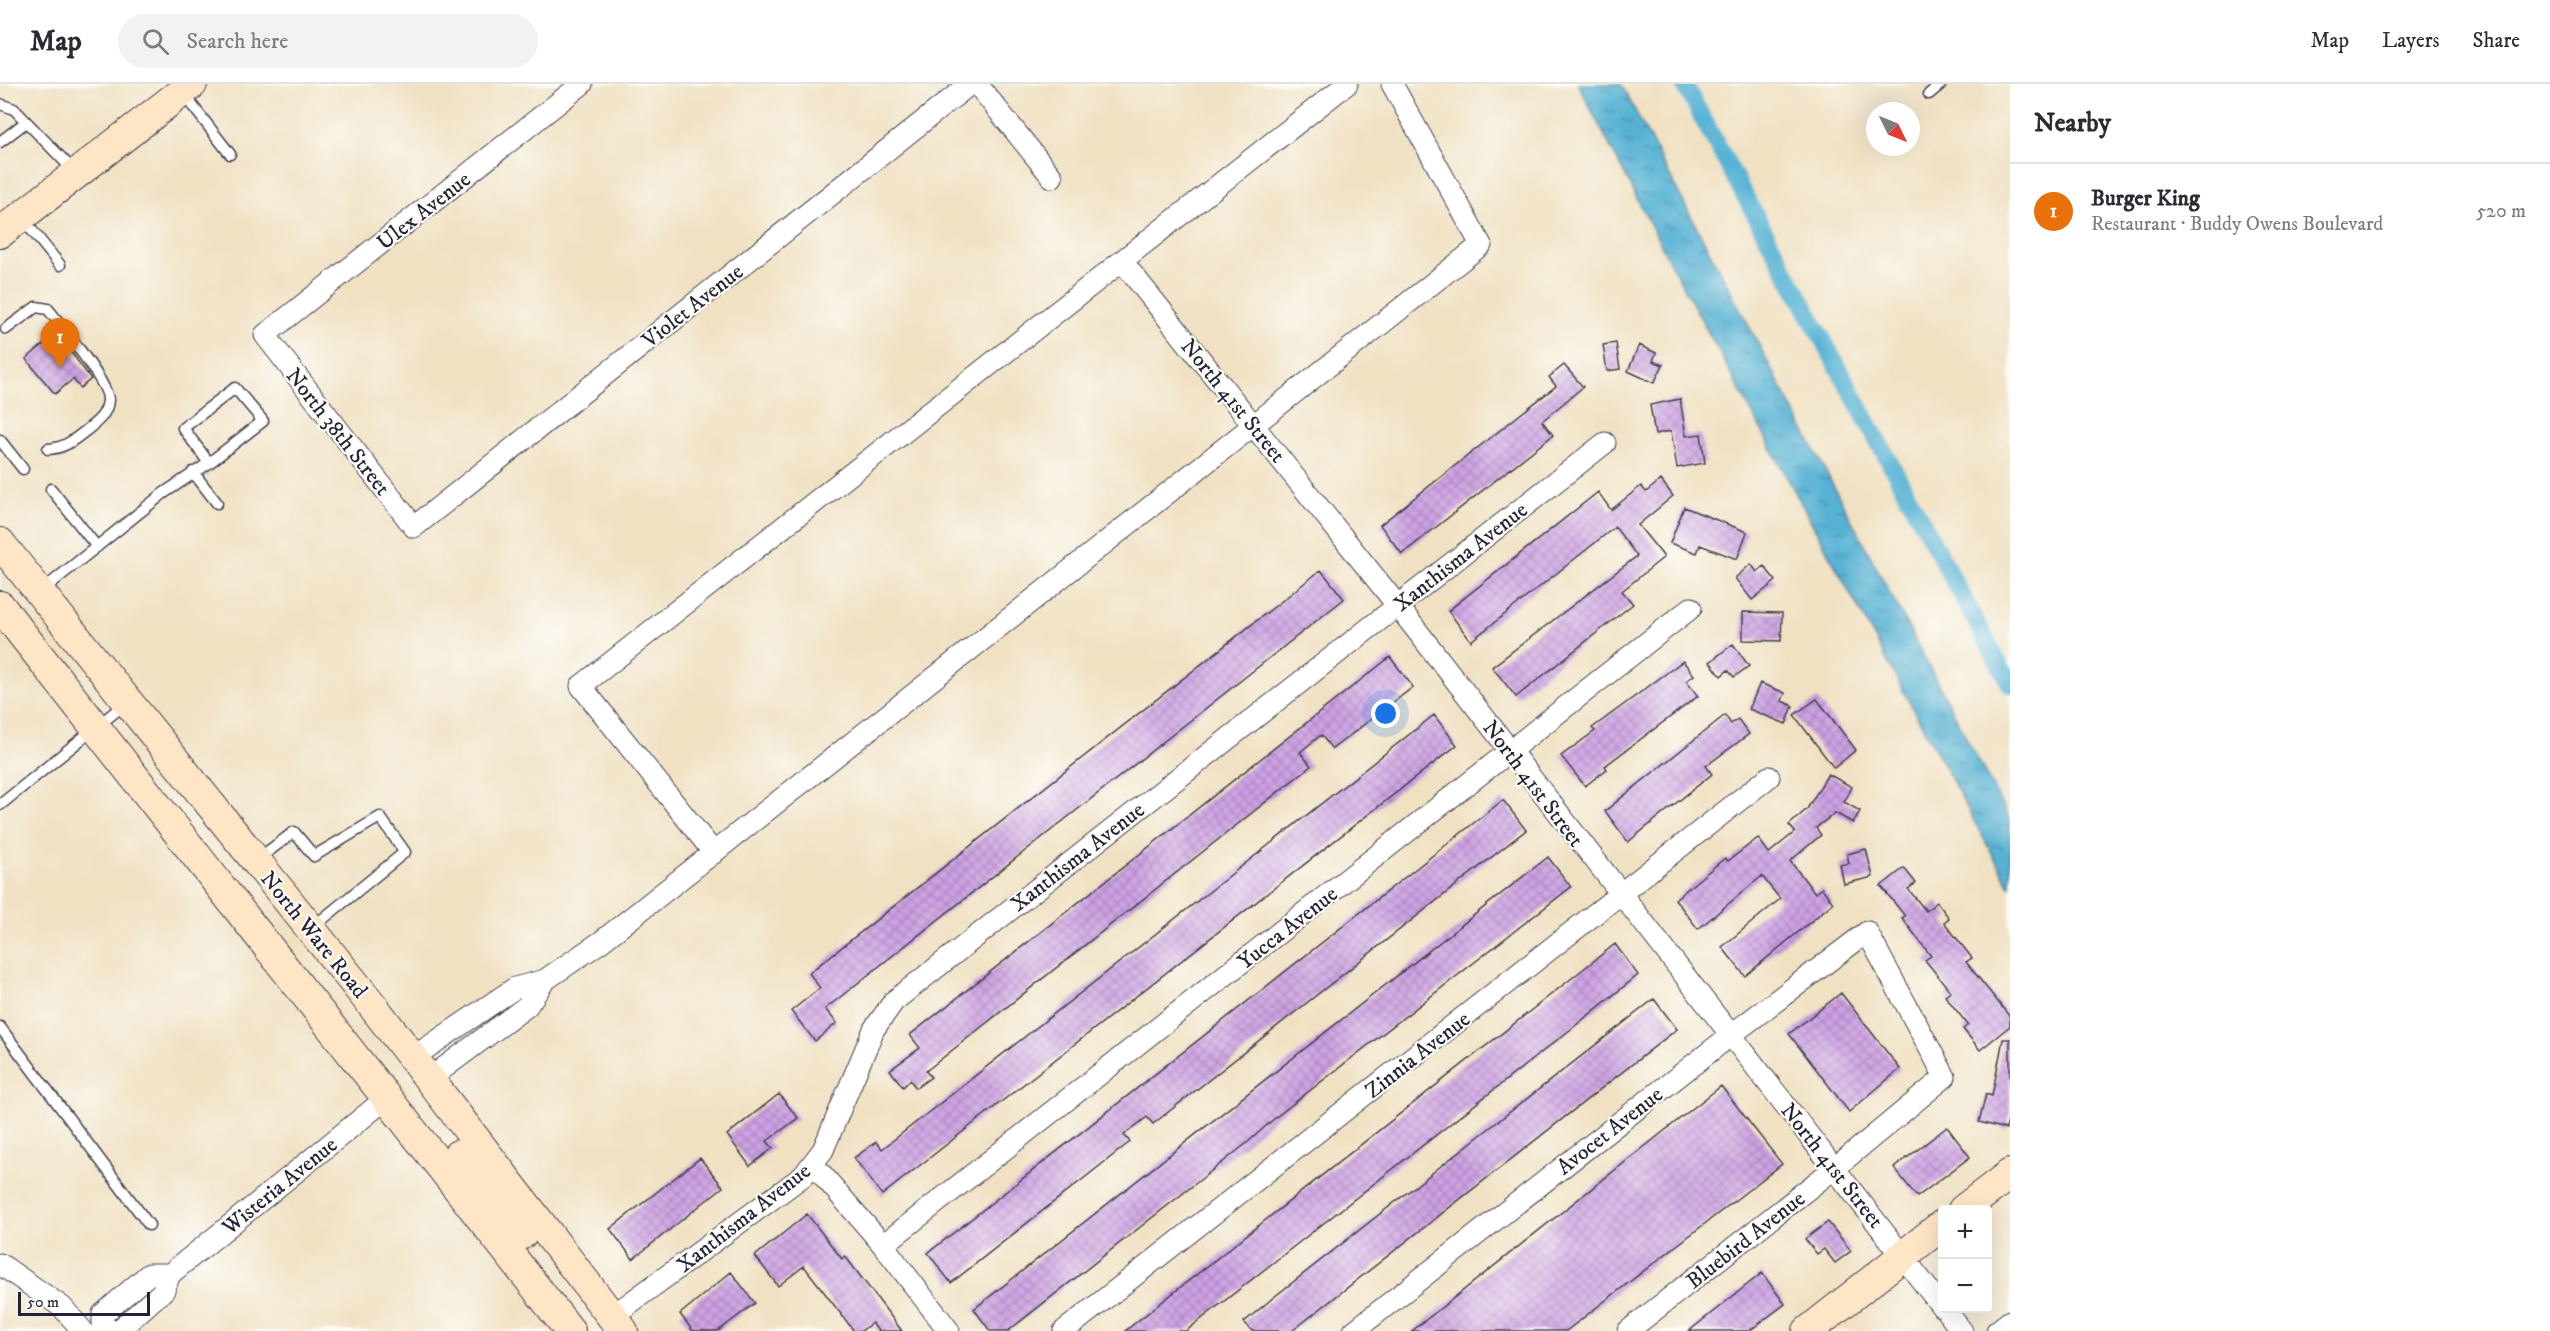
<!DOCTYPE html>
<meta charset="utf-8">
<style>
:root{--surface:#fff;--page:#f2f2f3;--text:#2b2b33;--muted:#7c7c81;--line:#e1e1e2;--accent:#d1495b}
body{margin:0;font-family:"IM FELL DW Pica",serif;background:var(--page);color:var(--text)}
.controls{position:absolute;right:18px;bottom:18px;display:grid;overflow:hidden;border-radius:6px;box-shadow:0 6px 24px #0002}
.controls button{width:54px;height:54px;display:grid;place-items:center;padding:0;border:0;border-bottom:2px solid var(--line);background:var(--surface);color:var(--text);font:30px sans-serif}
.compass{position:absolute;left:1866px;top:18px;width:54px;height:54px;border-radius:50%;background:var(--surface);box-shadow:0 6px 24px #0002;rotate:133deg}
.scale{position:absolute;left:18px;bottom:15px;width:132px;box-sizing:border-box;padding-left:6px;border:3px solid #22223b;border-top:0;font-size:16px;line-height:21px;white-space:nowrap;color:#22223b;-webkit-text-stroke:4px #fdfcf7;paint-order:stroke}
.you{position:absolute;left:1386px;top:630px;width:21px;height:21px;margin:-15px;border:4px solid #fff;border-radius:50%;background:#1a73e8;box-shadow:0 0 0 9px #1a73e833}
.badge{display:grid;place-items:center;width:39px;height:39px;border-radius:50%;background:var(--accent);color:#fff;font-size:20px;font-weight:700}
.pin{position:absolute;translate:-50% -50px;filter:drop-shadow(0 2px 3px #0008)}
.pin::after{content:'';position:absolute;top:32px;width:21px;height:18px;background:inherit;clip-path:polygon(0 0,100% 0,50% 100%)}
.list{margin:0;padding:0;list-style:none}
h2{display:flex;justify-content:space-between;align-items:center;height:78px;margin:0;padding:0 24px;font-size:26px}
h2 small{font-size:20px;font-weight:400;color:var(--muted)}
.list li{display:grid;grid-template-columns:39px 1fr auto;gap:18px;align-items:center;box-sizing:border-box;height:96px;padding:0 24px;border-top:2px solid var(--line)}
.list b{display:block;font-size:22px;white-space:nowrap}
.list p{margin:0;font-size:20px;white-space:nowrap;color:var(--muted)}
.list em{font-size:20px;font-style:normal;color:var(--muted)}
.icon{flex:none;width:33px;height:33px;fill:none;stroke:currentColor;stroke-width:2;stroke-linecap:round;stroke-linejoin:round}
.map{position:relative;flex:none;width:2010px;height:1247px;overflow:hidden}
header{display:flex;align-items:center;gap:36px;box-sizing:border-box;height:84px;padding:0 30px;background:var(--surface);border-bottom:2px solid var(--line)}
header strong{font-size:28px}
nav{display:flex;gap:33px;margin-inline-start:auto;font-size:21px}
.search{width:420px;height:54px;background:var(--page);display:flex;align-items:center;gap:15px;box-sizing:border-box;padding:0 21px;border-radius:33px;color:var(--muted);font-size:22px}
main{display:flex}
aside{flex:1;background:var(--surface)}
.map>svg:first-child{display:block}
.water{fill:url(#water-ripples);stroke:#3c6a88;stroke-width:1.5}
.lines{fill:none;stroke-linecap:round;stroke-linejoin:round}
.canal{stroke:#56b2d4;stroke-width:18}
.building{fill:url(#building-cross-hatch)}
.lane-casing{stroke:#413f4f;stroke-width:13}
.street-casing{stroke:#413f4f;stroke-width:23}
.secondary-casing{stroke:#413f4f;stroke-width:32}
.lane{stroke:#fff;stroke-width:10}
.street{stroke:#fff;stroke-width:21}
.secondary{stroke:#fde5c5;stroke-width:30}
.labels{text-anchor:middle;stroke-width:4.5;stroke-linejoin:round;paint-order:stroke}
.street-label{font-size:22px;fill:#22223b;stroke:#fdfcf7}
</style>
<header>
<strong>Map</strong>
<div class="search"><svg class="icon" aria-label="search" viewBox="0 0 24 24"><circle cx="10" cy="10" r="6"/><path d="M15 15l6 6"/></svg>Search here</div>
<nav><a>Map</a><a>Layers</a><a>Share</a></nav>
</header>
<main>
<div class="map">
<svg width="2010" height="1247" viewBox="0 0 2010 1247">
<defs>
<pattern id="water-ripples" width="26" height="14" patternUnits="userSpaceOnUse" patternTransform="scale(1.5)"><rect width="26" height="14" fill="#56b2d4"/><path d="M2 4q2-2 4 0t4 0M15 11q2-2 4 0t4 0" fill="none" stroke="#4790ad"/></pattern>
<pattern id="building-cross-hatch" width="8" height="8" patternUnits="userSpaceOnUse" patternTransform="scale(1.5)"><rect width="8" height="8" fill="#cea2e4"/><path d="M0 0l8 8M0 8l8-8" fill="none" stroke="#a784ba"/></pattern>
</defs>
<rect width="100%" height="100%" fill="#fdfcf7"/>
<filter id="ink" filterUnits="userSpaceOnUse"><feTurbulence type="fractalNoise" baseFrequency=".0167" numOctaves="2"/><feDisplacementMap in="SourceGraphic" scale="12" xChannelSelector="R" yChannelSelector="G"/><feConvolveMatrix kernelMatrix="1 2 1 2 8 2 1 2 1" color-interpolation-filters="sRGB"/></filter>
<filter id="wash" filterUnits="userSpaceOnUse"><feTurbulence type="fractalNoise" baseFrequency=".008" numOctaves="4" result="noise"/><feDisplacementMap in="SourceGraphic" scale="24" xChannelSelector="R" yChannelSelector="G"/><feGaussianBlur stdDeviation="1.35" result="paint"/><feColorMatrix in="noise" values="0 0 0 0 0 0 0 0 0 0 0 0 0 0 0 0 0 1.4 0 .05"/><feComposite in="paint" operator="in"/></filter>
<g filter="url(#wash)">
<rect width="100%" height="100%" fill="#f0e1c3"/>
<path class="water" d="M1578,0H1621L2010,736V803L1664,167Z"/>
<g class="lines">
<path class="canal" d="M1684,0L2010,600"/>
</g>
<g id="blocks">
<path class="building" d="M57,249L91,295L80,304L73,295L55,310L26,275Z
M1616,259L1620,285L1607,287L1603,261Z
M1639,261L1656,269L1653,277L1663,281L1654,299L1628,287Z
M1564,281L1583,303L1542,337L1553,351L1402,470L1380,441L1556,302L1549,293Z
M1680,315L1686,352L1701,350L1705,379L1677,384L1671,347L1655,350L1650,321Z
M1661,396L1673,412L1638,441L1664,473L1622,507L1633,520L1516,613L1492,583L1637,472L1615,443L1471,557L1448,527L1598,408L1611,426L1641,402L1646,408Z
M1684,423L1747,448L1737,475L1700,461L1697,469L1670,459Z
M1751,480L1757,488L1764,482L1776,497L1752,516L1735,494Z
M1321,486L1344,515L825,925L837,939L815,957L791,927L820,904L809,889Z
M1743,528L1782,529L1781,557L1743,556Z
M1733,560L1749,582L1734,593L1728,586L1721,592L1710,578Z
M1390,573L1413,603L1332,665L1321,651L1300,668L1311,682L926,987L931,993L916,1004L910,996L903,1003L890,986L920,964L910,951Z
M1683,577L1694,591L1686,597L1698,612L1605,682L1607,685L1585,702L1561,672L1595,647L1592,644Z
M1760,599L1785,609L1782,617L1793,622L1786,640L1749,625Z
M1817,615L1856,666L1834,684L1794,631Z
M1434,631L1457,661L882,1111L854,1074L876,1058L882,1065Z
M1725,631L1731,640L1738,635L1749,650L1706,682L1712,690L1628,758L1605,727Z
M1828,690L1852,703L1844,718L1860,727L1853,739L1835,729L1816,744L1821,751L1790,777L1815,809L1822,804L1833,819L1745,892L1722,863L1780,815L1762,792L1698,845L1675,815L1725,774L1728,777L1758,754L1769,769L1795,748L1789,741L1807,725Z
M1503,716L1526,746L1153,1040L1147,1033L1124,1051L1130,1058L951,1199L928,1169Z
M1866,765L1873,793L1844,800L1840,781L1849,779L1847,770Z
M1548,773L1571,803L1276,1033L1247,1059L1008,1247H990L974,1225Z
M1904,784L1916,799L1908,805L1926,827L1937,818L1949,834L1944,838L1972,874L1966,878L2010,933V942L1980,966L1963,945L1968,941L1945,912L1951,908L1925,876L1931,872L1902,834L1905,832L1881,802Z
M1615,860L1638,891L1575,942L1186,1247H1125Z
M1841,909L1900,985L1849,1028L1789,950Z
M1654,915L1677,945L1292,1247H1252L1244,1238L1274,1213Z
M2003,955H2010V1030L2006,1045L1979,1038L1986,1010L1992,1012Z
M1721,1002L1782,1080L1751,1104L1566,1247H1412Z
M779,1010L798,1034L767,1057L773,1064L750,1082L727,1051Z
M1947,1043L1970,1073L1917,1113L1894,1084Z
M700,1074L723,1103L633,1175L610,1145Z
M807,1130L842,1175L845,1172L902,1247H878L872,1239L861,1247H854L804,1182L778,1202L755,1172Z
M1828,1138L1851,1167L1835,1179L1824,1165L1817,1170L1805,1155Z
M731,1188L755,1219L718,1247H693L680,1230Z
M1762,1189L1785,1220L1749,1247H1689Z"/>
</g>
</g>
<g filter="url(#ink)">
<use href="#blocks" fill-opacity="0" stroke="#413f4f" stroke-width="1.5"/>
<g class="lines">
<g class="lane-casing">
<path id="lane" d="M182,8L230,70
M1929,10L1941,0
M0,20L14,25L75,88
M0,58L26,38
M22,134L60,181
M6,245L36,223L48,225C60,240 109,300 108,316C107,330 98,337 88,345C74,356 65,364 48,365
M0,356L23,385
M193,388L217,419
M51,405L97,463
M40,508L164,409L209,379L263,337L235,304L183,344L209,379
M0,721L126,619
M258,775L294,748L314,772L380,733L405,768L313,843
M0,943L149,1141"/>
</g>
<g class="street-casing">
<path id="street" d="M582,0L265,251L414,443L970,0
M977,0L1052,93
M1122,177L1397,521L1942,1223
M714,769L581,602L1347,0
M412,974L515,904L545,896L602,857L1481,161L1392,0
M429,995L527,922L545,896
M813,1080L883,1161L949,1247
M883,1161L1691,524
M0,1180L62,1223L83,1247
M170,1190H149L103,1230V1246L118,1247L164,1206L170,1190L388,1013
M1944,1224L1962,1247
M611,1233L803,1092L823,1066L874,945L894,917L1605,359
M1064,1247L1769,693
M1354,1247L1731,951L1867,848L1945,993L1836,1083L1628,1247
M1997,1247L2010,1237"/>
</g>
<g class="secondary-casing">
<path id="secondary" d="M0,149L192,0
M0,459L372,921L623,1247
M0,522L570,1247
M458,1071L522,1150
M1963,1126L2010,1090
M1808,1247L1942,1141"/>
</g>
<use href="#lane" class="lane"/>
<use href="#street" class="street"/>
<use href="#secondary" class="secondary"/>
</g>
</g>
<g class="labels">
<g class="street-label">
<text transform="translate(423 126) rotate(-38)" y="8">Ulex Avenue</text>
<text transform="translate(692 221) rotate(-38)" y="8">Violet Avenue</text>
<text transform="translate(1234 316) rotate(51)" y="8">North 41st Street</text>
<text transform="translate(339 347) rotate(52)" y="8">North 38th Street</text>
<text transform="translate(1460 472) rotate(-38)" y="8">Xanthisma Avenue</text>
<text transform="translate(1534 699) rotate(53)" y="8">North 41st Street</text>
<text transform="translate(1077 772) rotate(-38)" y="8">Xanthisma Avenue</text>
<text transform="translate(1287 843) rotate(-38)" y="8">Yucca Avenue</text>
<text transform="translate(315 850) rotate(51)" y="8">North Ware Road</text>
<text transform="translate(1417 970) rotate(-38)" y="8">Zinnia Avenue</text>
<text transform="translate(1609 1046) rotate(-38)" y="8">Avocet Avenue</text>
<text transform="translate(1833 1081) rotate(52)" y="8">North 41st Street</text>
<text transform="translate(279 1101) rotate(-39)" y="8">Wisteria Avenue</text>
<text transform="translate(743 1133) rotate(-38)" y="8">Xanthisma Avenue</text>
<text transform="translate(1745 1155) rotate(-38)" y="8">Bluebird Avenue</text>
</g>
</g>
</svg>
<div class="controls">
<button>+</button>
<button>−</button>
</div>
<svg class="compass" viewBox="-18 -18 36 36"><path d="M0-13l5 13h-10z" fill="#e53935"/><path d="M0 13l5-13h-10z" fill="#7c7c81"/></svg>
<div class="scale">50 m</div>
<div class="you"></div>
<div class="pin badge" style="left:60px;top:284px;background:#e8710a">1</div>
</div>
<aside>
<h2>Nearby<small></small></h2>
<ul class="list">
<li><span class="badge" style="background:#e8710a">1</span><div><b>Burger King</b><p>Restaurant · Buddy Owens Boulevard</p></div><em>520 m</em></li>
</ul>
</aside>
</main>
